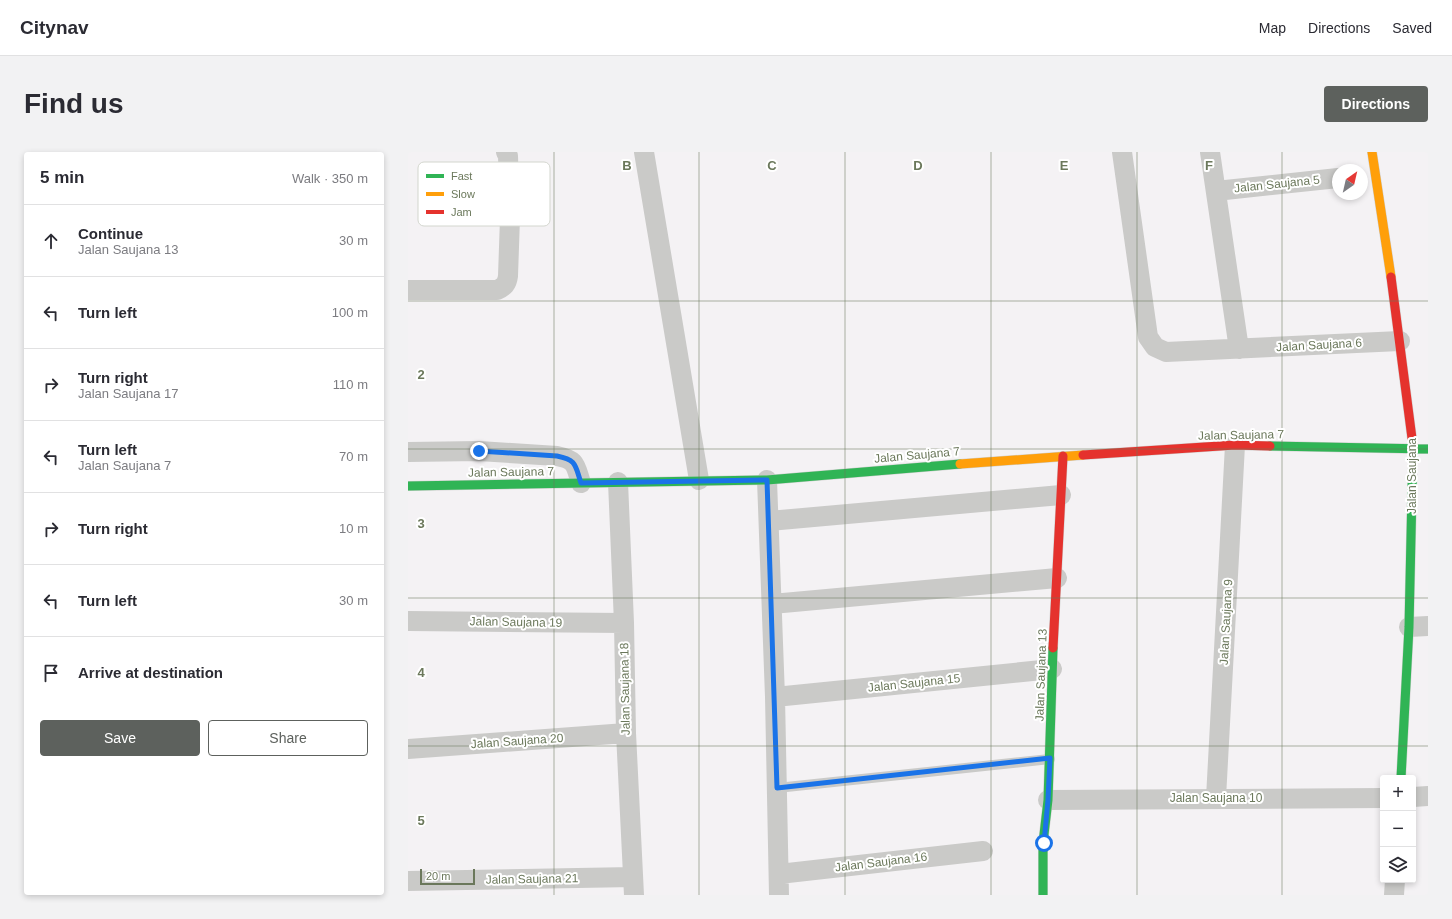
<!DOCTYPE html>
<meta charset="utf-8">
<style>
:root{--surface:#fff;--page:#f2f2f3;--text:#2b2b33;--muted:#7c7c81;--line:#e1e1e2;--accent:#5d615d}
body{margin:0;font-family:Helvetica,sans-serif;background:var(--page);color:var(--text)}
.controls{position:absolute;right:12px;bottom:12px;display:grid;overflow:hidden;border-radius:4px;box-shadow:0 2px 6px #0003}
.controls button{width:36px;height:36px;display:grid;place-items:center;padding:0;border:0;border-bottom:1px solid var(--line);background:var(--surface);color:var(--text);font:20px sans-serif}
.compass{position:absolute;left:924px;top:12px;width:36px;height:36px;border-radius:50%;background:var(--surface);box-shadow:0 2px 6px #0003;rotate:34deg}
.scale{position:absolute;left:12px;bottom:10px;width:55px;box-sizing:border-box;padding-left:4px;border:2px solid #6b785b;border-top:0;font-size:11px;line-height:14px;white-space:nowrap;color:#6b785b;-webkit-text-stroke:3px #fff;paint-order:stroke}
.stop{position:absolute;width:12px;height:12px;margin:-9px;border:3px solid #1a73e8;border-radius:50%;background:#fff}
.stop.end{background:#1a73e8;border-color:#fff;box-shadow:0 1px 4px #0008}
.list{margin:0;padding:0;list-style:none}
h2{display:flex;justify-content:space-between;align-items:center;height:52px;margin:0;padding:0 16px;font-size:17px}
h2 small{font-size:13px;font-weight:400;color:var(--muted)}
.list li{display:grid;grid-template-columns:26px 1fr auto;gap:12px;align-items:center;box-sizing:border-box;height:72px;padding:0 16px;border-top:1px solid var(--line)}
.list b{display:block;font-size:15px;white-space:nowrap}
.list p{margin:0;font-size:13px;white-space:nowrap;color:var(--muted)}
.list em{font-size:13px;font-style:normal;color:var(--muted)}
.actions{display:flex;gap:8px;padding:12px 16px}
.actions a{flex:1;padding:9px 0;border:1px solid var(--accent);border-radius:4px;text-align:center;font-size:14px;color:var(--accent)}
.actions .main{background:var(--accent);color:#fff}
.icon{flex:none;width:22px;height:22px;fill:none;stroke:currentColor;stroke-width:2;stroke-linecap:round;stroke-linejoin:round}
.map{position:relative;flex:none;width:1020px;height:743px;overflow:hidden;border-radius:4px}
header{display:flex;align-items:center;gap:24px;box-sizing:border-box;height:56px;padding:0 20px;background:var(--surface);border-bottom:1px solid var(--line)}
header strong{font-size:19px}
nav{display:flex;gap:22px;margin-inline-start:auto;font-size:14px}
.intro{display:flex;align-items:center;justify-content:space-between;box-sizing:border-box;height:96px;padding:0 24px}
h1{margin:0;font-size:28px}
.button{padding:10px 18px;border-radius:4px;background:var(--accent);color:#fff;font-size:14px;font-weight:700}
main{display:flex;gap:24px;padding:0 24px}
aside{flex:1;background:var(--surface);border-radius:4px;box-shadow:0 2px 6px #0003}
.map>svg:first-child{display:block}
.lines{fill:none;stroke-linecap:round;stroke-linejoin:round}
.fast-casing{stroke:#d0d0cf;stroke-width:10}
.slow-casing{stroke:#d0d0cf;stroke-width:10}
.jam-casing{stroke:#d0d0cf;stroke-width:10}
.lane{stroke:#cacac8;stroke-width:10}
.street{stroke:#cacac8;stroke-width:20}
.fast{stroke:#30b455;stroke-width:9}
.slow{stroke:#ff9f0a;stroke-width:9}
.jam{stroke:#e5322d;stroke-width:9}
.route{stroke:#1a73e8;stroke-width:5}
.grid{fill:none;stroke:#6b785b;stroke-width:1;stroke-opacity:0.55}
.labels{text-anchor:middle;stroke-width:4;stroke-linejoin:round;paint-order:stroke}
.street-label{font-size:12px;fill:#6b785b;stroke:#fff}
.key{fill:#fff;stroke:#d3d6ce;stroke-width:1}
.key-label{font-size:11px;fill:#6b785b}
.grid-label{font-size:13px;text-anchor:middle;font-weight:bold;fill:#6b785b;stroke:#fff;stroke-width:4;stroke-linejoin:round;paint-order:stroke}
</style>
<header>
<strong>Citynav</strong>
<nav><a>Map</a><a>Directions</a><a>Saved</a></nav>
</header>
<div class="intro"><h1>Find us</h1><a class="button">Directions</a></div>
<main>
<aside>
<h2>5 min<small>Walk · 350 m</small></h2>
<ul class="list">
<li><svg class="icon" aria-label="ahead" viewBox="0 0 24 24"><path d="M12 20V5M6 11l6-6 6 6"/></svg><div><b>Continue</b><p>Jalan Saujana 13</p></div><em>30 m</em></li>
<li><svg class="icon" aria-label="left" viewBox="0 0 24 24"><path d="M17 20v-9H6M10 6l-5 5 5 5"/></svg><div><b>Turn left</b></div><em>100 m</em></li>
<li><svg class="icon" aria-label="right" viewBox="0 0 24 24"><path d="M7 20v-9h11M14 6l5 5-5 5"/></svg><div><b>Turn right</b><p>Jalan Saujana 17</p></div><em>110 m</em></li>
<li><svg class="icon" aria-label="left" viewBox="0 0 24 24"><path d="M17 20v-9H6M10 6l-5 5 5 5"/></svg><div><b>Turn left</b><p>Jalan Saujana 7</p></div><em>70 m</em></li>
<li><svg class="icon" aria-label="right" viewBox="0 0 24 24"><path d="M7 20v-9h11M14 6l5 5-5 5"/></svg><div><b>Turn right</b></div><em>10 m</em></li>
<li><svg class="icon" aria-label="left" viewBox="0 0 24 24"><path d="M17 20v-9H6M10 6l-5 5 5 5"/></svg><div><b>Turn left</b></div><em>30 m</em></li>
<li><svg class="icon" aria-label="arrive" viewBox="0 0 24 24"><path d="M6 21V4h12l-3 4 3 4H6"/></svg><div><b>Arrive at destination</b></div></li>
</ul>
<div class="actions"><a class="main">Save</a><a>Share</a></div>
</aside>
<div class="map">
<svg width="1020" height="743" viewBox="0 0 1020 743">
<rect width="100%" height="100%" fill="#f4f2f4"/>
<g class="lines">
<g class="fast-casing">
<path id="fast" d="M862,294L1020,297
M0,334L359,328L552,312
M993,626L1001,475L1005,294
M635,743V691L640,648L645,496"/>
</g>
<g class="slow-casing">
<path id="slow" d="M964,0L983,125
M552,312L675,303"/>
</g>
<g class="jam-casing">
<path id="jam" d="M983,125L1005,294
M675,303L827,293L862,294
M645,496L655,304"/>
</g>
<path class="lane" d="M369,636L642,607"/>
<path class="street" d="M236,0L291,328
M714,0L740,185L747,195L758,200L992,189
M802,0L831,197
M808,39L930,26
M0,138H89C96,135 99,132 100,124L102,66L100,4L98,0
M0,300L71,299L149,304C169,308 167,313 173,331
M359,328L367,545L371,743
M210,330L216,471L218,581L226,743
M361,369L653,343
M364,452L649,426
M0,469L216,471
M1001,475L1020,474
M367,545L644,517
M0,597L218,581
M1005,645L1020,644
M808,646L827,293
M640,648L975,646
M371,722L575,699
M0,729L225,725
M986,743L987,728"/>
<use href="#fast" class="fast"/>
<use href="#slow" class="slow"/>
<use href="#jam" class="jam"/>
</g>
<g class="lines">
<path class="route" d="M71,299L149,304C169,308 167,313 173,331L359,328L369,636L642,606L640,648L636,691"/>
</g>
<path class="grid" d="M146,0V743M291,0V743M437,0V743M583,0V743M729,0V743M874,0V743M0,149H1020M0,297H1020M0,446H1020M0,594H1020"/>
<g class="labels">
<g class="street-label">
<text transform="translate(869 32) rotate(-6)" y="4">Jalan Saujana 5</text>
<text transform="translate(911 193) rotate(-3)" y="4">Jalan Saujana 6</text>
<text transform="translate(833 283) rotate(-1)" y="4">Jalan Saujana 7</text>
<text transform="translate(509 303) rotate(-5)" y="4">Jalan Saujana 7</text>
<text transform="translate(103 320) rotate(-1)" y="4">Jalan Saujana 7</text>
<text transform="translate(1004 324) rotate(-90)" y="4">Jalan Saujana</text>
<text transform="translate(108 470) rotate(1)" y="4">Jalan Saujana 19</text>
<text transform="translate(818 470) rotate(-87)" y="4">Jalan Saujana 9</text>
<text transform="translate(633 523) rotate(-88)" y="4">Jalan Saujana 13</text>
<text transform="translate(506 531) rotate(-6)" y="4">Jalan Saujana 15</text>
<text transform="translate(217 537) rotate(-91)" y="4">Jalan Saujana 18</text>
<text transform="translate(109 589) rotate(-4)" y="4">Jalan Saujana 20</text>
<text x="808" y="650">Jalan Saujana 10</text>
<text transform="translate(473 710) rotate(-7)" y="4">Jalan Saujana 16</text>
<text transform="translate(124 727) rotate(-1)" y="4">Jalan Saujana 21</text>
</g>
</g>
<rect x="10" y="10" width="132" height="64" rx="6" class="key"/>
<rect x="18" y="22" width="18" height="4" fill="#30b455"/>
<rect x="18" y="40" width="18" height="4" fill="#ff9f0a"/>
<rect x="18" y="58" width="18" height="4" fill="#e5322d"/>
<g class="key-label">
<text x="43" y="28">Fast</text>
<text x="43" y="46">Slow</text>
<text x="43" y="64">Jam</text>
</g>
<g class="grid-label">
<text x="219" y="18">B</text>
<text x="364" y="18">C</text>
<text x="510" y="18">D</text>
<text x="656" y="18">E</text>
<text x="801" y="18">F</text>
<text x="13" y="227">2</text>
<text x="13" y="376">3</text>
<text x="13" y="525">4</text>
<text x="13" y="673">5</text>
</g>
</svg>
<div class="controls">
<button>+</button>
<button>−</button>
<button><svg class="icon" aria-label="layers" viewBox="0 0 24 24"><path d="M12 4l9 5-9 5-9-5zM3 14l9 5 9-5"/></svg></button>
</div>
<svg class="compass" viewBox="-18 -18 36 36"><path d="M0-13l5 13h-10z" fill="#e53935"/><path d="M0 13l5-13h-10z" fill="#7c7c81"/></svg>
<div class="scale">20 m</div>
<div class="stop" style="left:636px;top:691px"></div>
<div class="stop end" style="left:71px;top:299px"></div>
</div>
</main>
